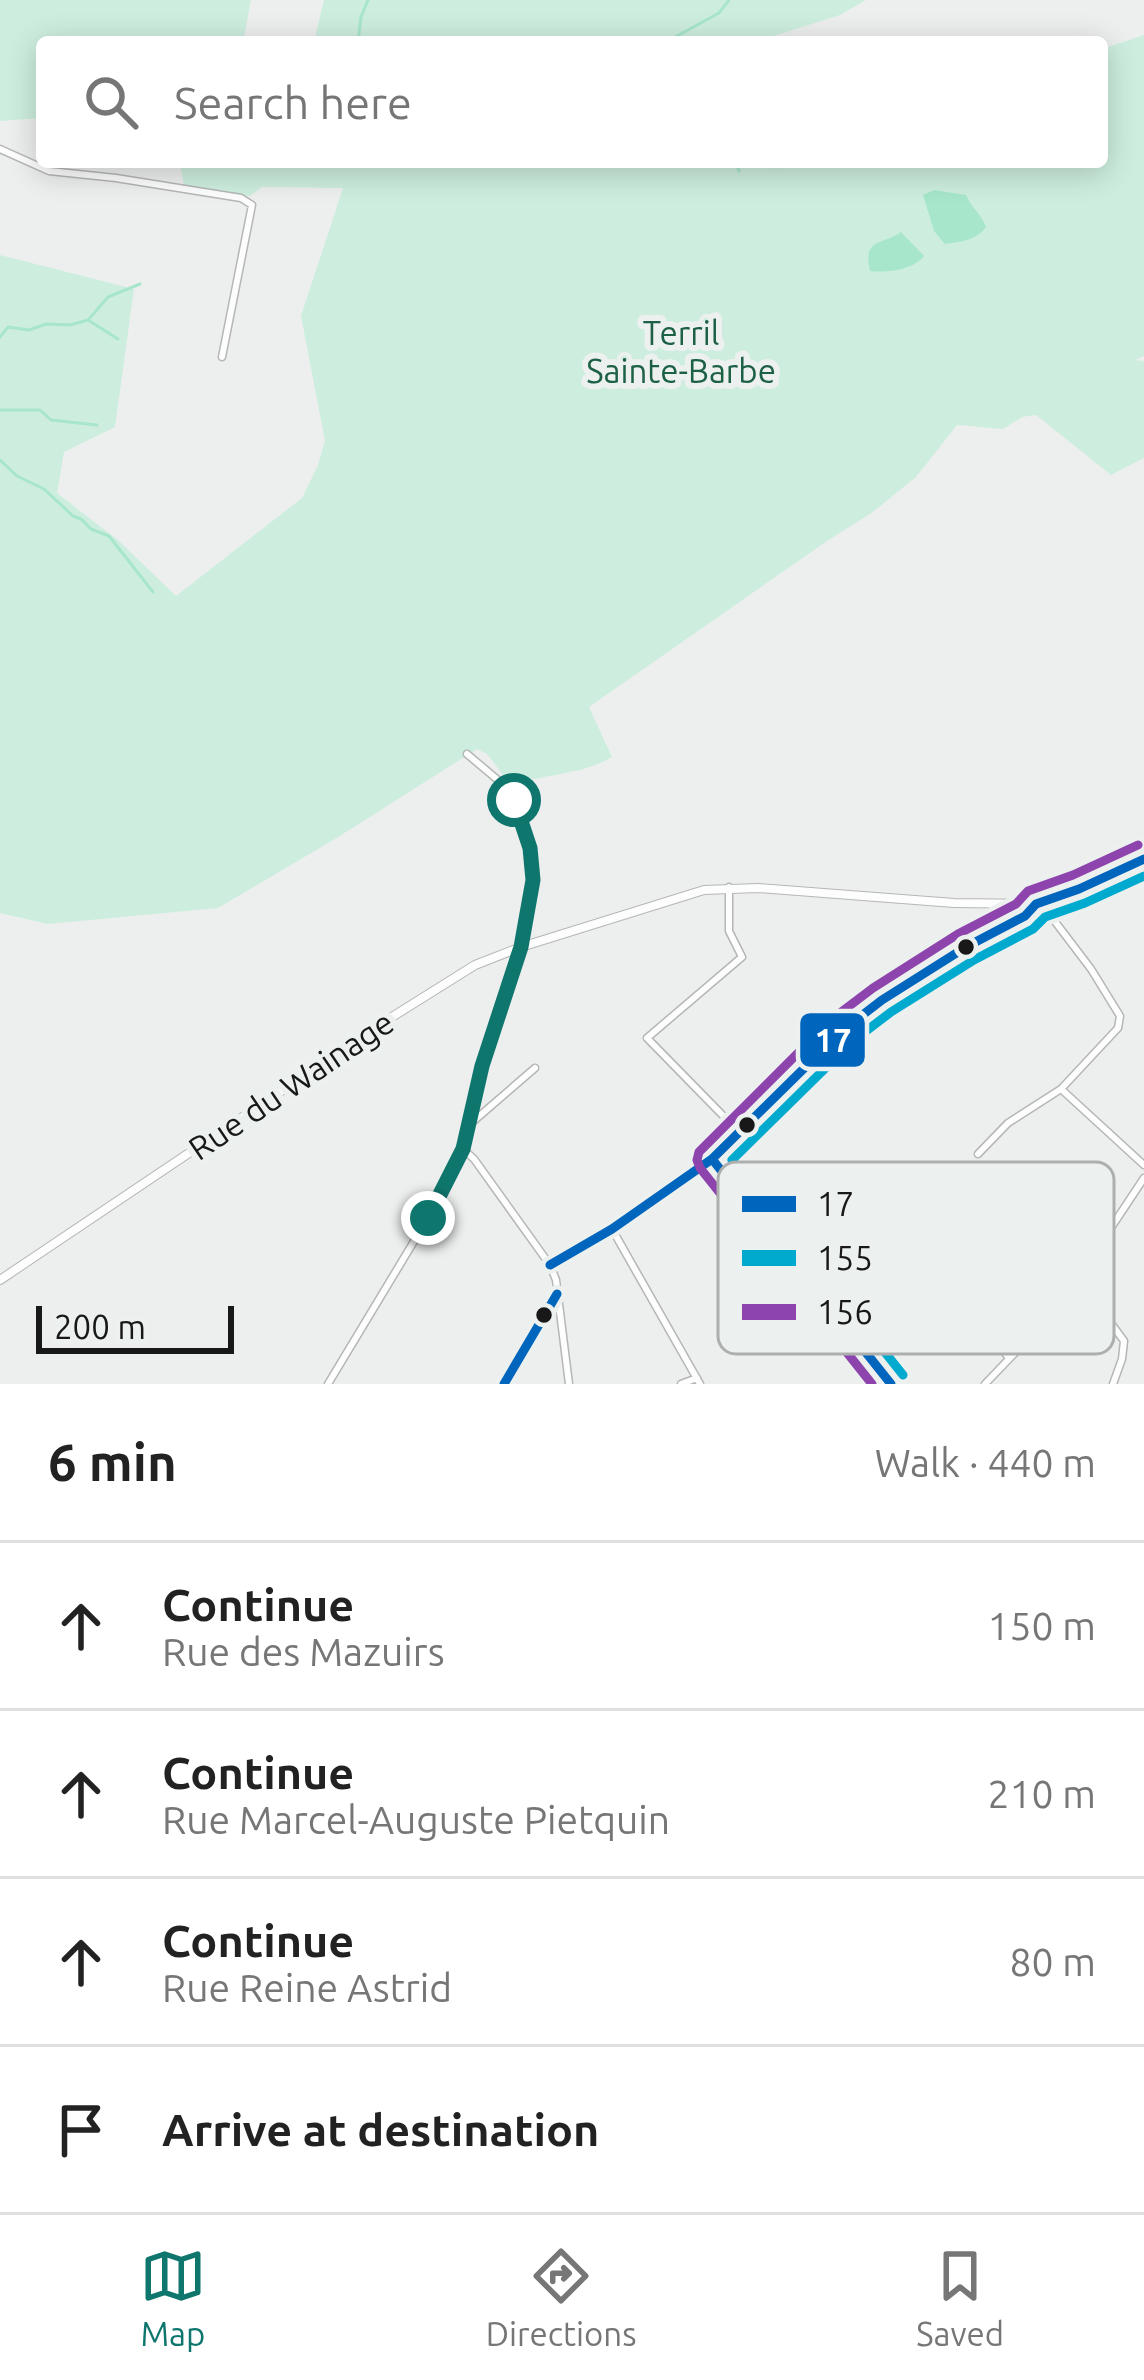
<!DOCTYPE html>
<meta charset="utf-8">
<style>
:root{--surface:#fff;--page:#f6f6f6;--text:#222;--muted:#767676;--line:#e0e0e0;--accent:#0f766e}
body{margin:0;font-family:Ubuntu,sans-serif;background:var(--page);color:var(--text)}
.scale{position:absolute;left:36px;bottom:30px;width:198px;box-sizing:border-box;padding-left:12px;border:6px solid #171817;border-top:0;font-size:33px;line-height:42px;white-space:nowrap;color:#171817;-webkit-text-stroke:9px #ecf0ee;paint-order:stroke}
.stop{position:absolute;width:36px;height:36px;margin:-27px;border:9px solid #0f766e;border-radius:50%;background:#fff}
.stop.end{background:#0f766e;border-color:#fff;box-shadow:0 3px 12px #0008}
.list{margin:0;padding:0;list-style:none}
h2{display:flex;justify-content:space-between;align-items:center;height:156px;margin:0;padding:0 48px;font-size:51px}
h2 small{font-size:39px;font-weight:400;color:var(--muted)}
.list li{display:grid;grid-template-columns:78px 1fr auto;gap:36px;align-items:center;box-sizing:border-box;height:168px;padding:0 48px;border-top:3px solid var(--line)}
.list b{display:block;font-size:45px;white-space:nowrap}
.list p{margin:0;font-size:39px;white-space:nowrap;color:var(--muted)}
.list em{font-size:39px;font-style:normal;color:var(--muted)}
.icon{flex:none;width:66px;height:66px;fill:none;stroke:currentColor;stroke-width:2;stroke-linecap:round;stroke-linejoin:round}
.map{position:relative;flex:none;width:1144px;height:1384px;overflow:hidden}
.search{position:absolute;background:var(--surface);box-shadow:0 6px 30px #0003;left:36px;right:36px;top:36px;height:132px;display:flex;align-items:center;gap:30px;box-sizing:border-box;padding:0 42px;border-radius:12px;color:var(--muted);font-size:45px}
.sheet{height:828px;background:var(--surface)}
nav{display:flex;justify-content:space-around;align-items:center;box-sizing:border-box;height:168px;border-top:3px solid var(--line);background:var(--surface);font-size:33px;color:var(--muted)}
nav a{display:grid;justify-items:center;gap:6px}
nav .on{color:var(--accent)}
.map>svg:first-child{display:block}
.green{fill:#cdeedf}
.water{fill:#a7e6ca}
.lines{fill:none;stroke-linecap:round;stroke-linejoin:round}
.stream{stroke:#a7e6ca;stroke-width:3}
.street-casing{stroke:#b5b7b6;stroke-width:9}
.secondary-casing{stroke:#b5b7b6;stroke-width:10}
.street{stroke:#fcfdfc;stroke-width:6}
.secondary{stroke:#fcfdfc;stroke-width:8}
.bus-1-casing{stroke:#ecf0ee;stroke-width:18}
.bus-2-casing{stroke:#ecf0ee;stroke-width:18}
.bus-3-casing{stroke:#ecf0ee;stroke-width:18}
.bus-1{stroke:#0065bd;stroke-width:9}
.bus-2{stroke:#00a9ce;stroke-width:9}
.bus-3{stroke:#8e44ad;stroke-width:9}
.route{stroke:#0f766e;stroke-width:15}
.bus-dot{fill:#171817;stroke:#ecf0ee;stroke-width:4.5}
.labels{text-anchor:middle;stroke-width:12;stroke-linejoin:round;paint-order:stroke}
.park-label{font-size:33px;fill:#1c6046;stroke:#ecf0ee}
.street-label{font-size:33px;fill:#171817;stroke:#ecf0ee}
.key{fill:#ecf0ee;stroke:#acafae;stroke-width:3}
.key-label{font-size:33px;fill:#171817}
.line-badge{stroke:#ecf0ee;stroke-width:4.5}
.badge-label{font-size:33px;text-anchor:middle;font-weight:bold;fill:#fff}
</style>
<div class="map">
<svg width="1144" height="1384" viewBox="0 0 1144 1384">
<rect width="100%" height="100%" fill="#edefee"/>
<path class="green" d="M0,0H251L243,42H42V118L0,121Z
M324,0H866L840,15L755,42H314Z
M1144,35V356L1135,360L1144,361V458L1111,475L1036,415L1022,417L1003,429L957,425L916,477L873,512L827,541L589,707L612,757C583,775 543,774 511,785L487,754L477,749L335,839L218,908L48,924L0,913V255L134,289L115,427L64,452L57,493L119,541L176,596L302,498L318,465L325,441L301,316L343,188L262,187L250,196L184,186L180,163L176,162H1102V49Z"/>
<path class="water" d="M934,190L966,195C971,207 982,215 986,227C977,240 960,242 945,244L934,231L923,195Z
M901,232L924,256C913,270 887,273 870,271C862,237 884,245 901,232Z"/>
<g class="lines">
<path class="stream" d="M358,42L361,17L368,0
M666,42L719,13L729,0
M736,162L739,171
M772,162L776,167
M89,319L108,297L140,284
M0,337L8,327L29,330L46,324L70,325L88,320L118,339
M0,410H40L51,420L97,425
M0,460L17,476L44,489L73,516L81,519L91,529L109,536L153,592"/>
<g class="street-casing">
<path id="street" d="M0,149L49,171L116,178L241,198L252,205L222,357
M729,887V931L742,957L647,1038L740,1133
M1044,902L1050,915L1091,969L1120,1016L1118,1028L1061,1089L1144,1165
M469,1125L535,1068
M463,1149L474,1159L550,1265L556,1280L569,1384
M978,1154L1008,1123L1061,1089
M712,1159L891,1384
M612,1229L700,1384
M550,1265L612,1229L712,1159L843,1030L882,1000L966,947L1025,916L1036,904
M1067,1294L1113,1326L1124,1341L1122,1359L1113,1384
M849,1329L932,1238L1009,1359
M328,1384L428,1218L463,1149L481,1066L521,947L533,880L530,847L514,799L505,786L467,754
M504,1384L555,1297
M681,1384L697,1378
M985,1384L1032,1335L1067,1294L1144,1178"/>
</g>
<g class="secondary-casing">
<path id="secondary" d="M0,1280L384,1022L475,965L521,947L704,890L758,888L954,903L1036,904L1079,889L1144,859"/>
</g>
<use href="#street" class="street"/>
<use href="#secondary" class="secondary"/>
<g class="bus-1-casing">
<path id="bus-1" d="M712,1159L891,1384
M550,1265L612,1229L712,1159L843,1030L882,1000L966,947L1025,916L1036,904L1079,889L1144,859
M504,1384L557,1294"/>
</g>
<g class="bus-2-casing">
<path id="bus-2" d="M903,1375L732,1160L853,1041L891,1012L974,960L1033,929L1045,917L1085,903L1144,876"/>
</g>
<g class="bus-3-casing">
<path id="bus-3" d="M872,1384L700,1168L697,1160L699,1152L832,1019L873,988L958,934L1016,904L1028,891L1073,875L1138,845"/>
</g>
<use href="#bus-1" class="bus-1"/>
<use href="#bus-2" class="bus-2"/>
<use href="#bus-3" class="bus-3"/>
</g>
<g class="lines">
<path class="route" d="M428,1218L463,1149L482,1066L521,947L533,880L530,848L514,800"/>
</g>
<g class="bus-dot">
<circle cx="966" cy="947" r="10"/>
<circle cx="747" cy="1125" r="10"/>
<circle cx="544" cy="1315" r="10"/>
</g>
<g class="labels">
<g class="park-label">
<text x="681" y="345">Terril<tspan x="681" dy="38">Sainte-Barbe</tspan></text>
</g>
<g class="street-label">
<text transform="translate(291 1085) rotate(-34)" y="12">Rue du Wainage</text>
</g>
</g>
<rect x="718" y="1162" width="396" height="192" rx="18" class="key"/>
<rect x="742" y="1196" width="54" height="16" fill="#0065bd"/>
<rect x="742" y="1250" width="54" height="16" fill="#00a9ce"/>
<rect x="742" y="1304" width="54" height="16" fill="#8e44ad"/>
<g class="key-label">
<text x="817" y="1216">17</text>
<text x="817" y="1270">155</text>
<text x="817" y="1324">156</text>
</g>
<rect class="line-badge" x="798" y="1011" width="69" height="58" rx="12" fill="#0065bd"/>
<g class="badge-label">
<text x="833" y="1052">17</text>
</g>
</svg>
<div class="scale">200 m</div>
<div class="stop" style="left:514px;top:800px"></div>
<div class="stop end" style="left:428px;top:1218px"></div>
<div class="search"><svg class="icon" aria-label="search" viewBox="0 0 24 24"><circle cx="10" cy="10" r="6"/><path d="M15 15l6 6"/></svg>Search here</div>
</div>
<section class="sheet">
<h2>6 min<small>Walk · 440 m</small></h2>
<ul class="list">
<li><svg class="icon" aria-label="ahead" viewBox="0 0 24 24"><path d="M12 20V5M6 11l6-6 6 6"/></svg><div><b>Continue</b><p>Rue des Mazuirs</p></div><em>150 m</em></li>
<li><svg class="icon" aria-label="ahead" viewBox="0 0 24 24"><path d="M12 20V5M6 11l6-6 6 6"/></svg><div><b>Continue</b><p>Rue Marcel-Auguste Pietquin</p></div><em>210 m</em></li>
<li><svg class="icon" aria-label="ahead" viewBox="0 0 24 24"><path d="M12 20V5M6 11l6-6 6 6"/></svg><div><b>Continue</b><p>Rue Reine Astrid</p></div><em>80 m</em></li>
<li><svg class="icon" aria-label="arrive" viewBox="0 0 24 24"><path d="M6 21V4h12l-3 4 3 4H6"/></svg><div><b>Arrive at destination</b></div></li>
</ul>
</section>
<nav>
<a class="on"><svg class="icon" aria-label="map" viewBox="0 0 24 24"><path d="M3 6l6-2 6 2 6-2v14l-6 2-6-2-6 2zM9 4v14M15 6v14"/></svg>Map</a>
<a><svg class="icon" aria-label="directions" viewBox="0 0 24 24"><path d="M12 3l9 9-9 9-9-9zM9 14v-3h6M13 9l2 2-2 2"/></svg>Directions</a>
<a><svg class="icon" aria-label="saved" viewBox="0 0 24 24"><path d="M7 4h10v16l-5-4-5 4z"/></svg>Saved</a>
</nav>
